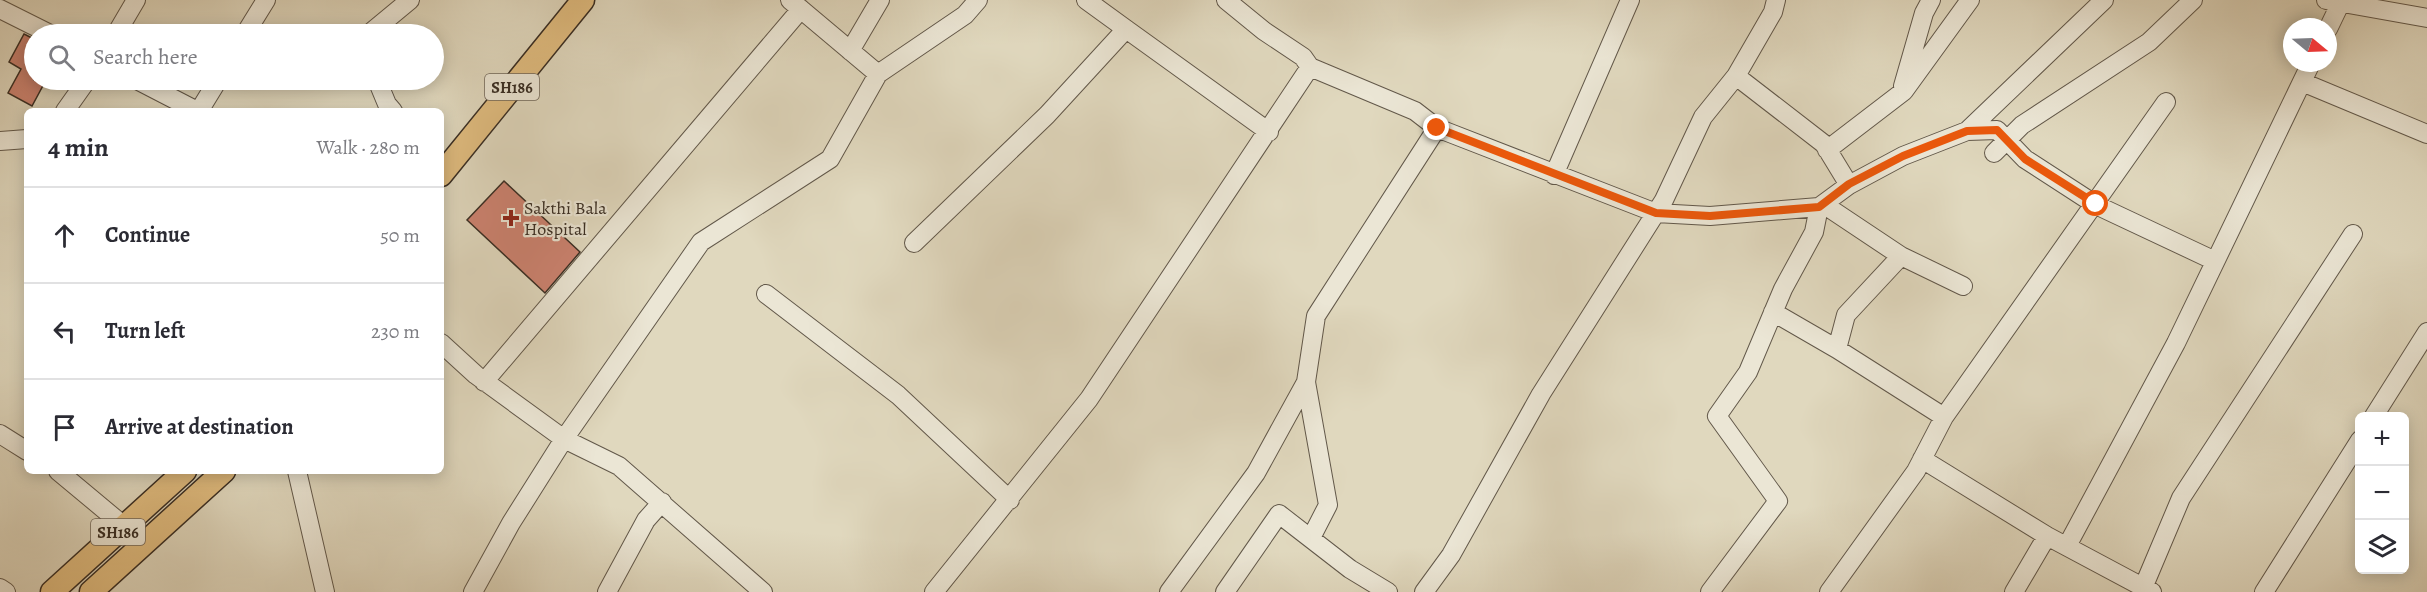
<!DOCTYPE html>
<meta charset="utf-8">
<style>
:root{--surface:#fff;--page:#f7f7f7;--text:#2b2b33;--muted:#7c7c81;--line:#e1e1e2}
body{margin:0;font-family:Alegreya,serif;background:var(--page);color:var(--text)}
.controls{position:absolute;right:18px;bottom:18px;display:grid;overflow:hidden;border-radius:9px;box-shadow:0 3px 15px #0003}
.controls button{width:54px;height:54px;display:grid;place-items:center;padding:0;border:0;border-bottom:2px solid var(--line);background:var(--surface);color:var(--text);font:30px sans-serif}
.compass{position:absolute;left:2283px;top:18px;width:54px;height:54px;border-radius:50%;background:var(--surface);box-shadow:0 3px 15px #0003;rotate:109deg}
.stop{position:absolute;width:18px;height:18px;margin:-14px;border:4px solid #ea580c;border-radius:50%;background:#fff}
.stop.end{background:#ea580c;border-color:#fff;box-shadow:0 2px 6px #0008}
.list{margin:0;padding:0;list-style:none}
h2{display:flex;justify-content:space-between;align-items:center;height:78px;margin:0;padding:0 24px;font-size:26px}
h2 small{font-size:20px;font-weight:400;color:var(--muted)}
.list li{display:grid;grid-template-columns:39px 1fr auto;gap:18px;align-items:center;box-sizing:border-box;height:96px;padding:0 24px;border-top:2px solid var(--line)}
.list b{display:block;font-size:22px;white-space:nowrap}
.list em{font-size:20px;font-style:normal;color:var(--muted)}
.icon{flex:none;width:33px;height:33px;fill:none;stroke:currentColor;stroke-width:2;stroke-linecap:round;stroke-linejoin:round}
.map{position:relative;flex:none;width:2427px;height:592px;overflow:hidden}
.search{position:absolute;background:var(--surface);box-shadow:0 3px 15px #0003;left:24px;top:24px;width:420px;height:66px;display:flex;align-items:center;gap:15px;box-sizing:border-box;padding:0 21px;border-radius:33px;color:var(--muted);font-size:22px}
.panel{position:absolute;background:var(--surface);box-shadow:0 3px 15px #0003;left:24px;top:108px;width:420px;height:366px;border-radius:9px}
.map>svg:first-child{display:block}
.building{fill:#cc8270;stroke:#382d23;stroke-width:1.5}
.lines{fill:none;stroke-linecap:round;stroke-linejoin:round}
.minor-casing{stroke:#62584a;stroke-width:20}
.major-casing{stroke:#382d23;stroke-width:25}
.minor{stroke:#ebe6d5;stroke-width:18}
.major{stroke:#e0bc7f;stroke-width:22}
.route{stroke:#ea580c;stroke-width:8}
.poi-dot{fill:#8f2418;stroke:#ebe6d5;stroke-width:2}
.labels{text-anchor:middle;stroke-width:4.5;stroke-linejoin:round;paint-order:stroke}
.shield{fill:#ebe6d5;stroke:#6e6458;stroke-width:1.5}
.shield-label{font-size:16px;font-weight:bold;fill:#382d23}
.poi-label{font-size:18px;fill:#382d23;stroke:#ebe6d5;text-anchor:start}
</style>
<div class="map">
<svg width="2427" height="592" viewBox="0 0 2427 592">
<rect width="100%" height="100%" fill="#e0d8be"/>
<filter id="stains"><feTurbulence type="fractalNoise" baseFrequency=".00333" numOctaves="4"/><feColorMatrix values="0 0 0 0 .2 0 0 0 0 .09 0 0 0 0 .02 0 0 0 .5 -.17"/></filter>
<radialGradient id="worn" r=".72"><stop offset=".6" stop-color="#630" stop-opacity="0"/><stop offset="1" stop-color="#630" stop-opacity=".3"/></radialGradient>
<path class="building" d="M24,34L34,39V80H46L32,106L8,93L21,69L9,62Z
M504,181L580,252L545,293L467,220Z"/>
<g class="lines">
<g class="minor-casing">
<path id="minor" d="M790,0L878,74
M1226,0L1264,31L1303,57L1310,67L1415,111L1437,128L1656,213L1710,216L1819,207L1849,185L1903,156L1967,131L1997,130L2025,159L2096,205L2215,261
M2326,0L2427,18
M0,9L50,34
M1126,29L1269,132
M2328,29L2342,0
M116,34L136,0
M245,34L266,0
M369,34L410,0
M850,51L880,0
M1736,76L1824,144L1849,185
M137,80L197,111
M377,80L387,104L393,111
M2302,82L2427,134
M1903,86L1924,13L1931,0
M65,111L87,80
M199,111L218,80
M1967,131L2104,0
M0,141L27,139
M1827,150L1904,91L1970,0
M1994,153L2022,125L2149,42L2193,0
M1554,175L1630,0
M1823,204L1901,256L1846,315L1837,349L1944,417
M914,243L1047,115L1126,29L1086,0
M1901,256L1963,286
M766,294L898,395L1010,500
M1773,312L1837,349
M441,343L476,375L564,439L619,466L763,592
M484,382L801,9
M2374,416L2427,332
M0,434L27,451
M1922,459L2047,536
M58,471L124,526
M297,471L325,592
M1311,538L1328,505L1306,382L1316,316L1437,128
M2067,546L2176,343L2311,63
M0,588L6,592
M2143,588L2181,498L2353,234
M473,592L511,523L564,439L701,242L830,159L878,74L965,15L978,0
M607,592L646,520L662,502
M934,592L1089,399L1310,67
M1169,592L1256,473L1306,382
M1225,592L1279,514L1350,569L1388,592
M1424,592L1451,555L1541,394L1664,200L1703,117L1736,76L1773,12L1776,0
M1710,592L1778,501L1717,416L1748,372L1783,289L1814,232L1819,207
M1829,592L1916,471L1944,417L2166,102
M2014,592L2047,536L2152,592
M2264,592L2360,440"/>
</g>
<g class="major-casing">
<path id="major" d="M441,175L583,0
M52,592L185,471
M91,592L224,471"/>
</g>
<use href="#minor" class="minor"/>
<use href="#major" class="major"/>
</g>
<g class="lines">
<path class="route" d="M1437,128L1656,213L1710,216L1819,207L1849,184L1903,156L1967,131L1997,130L2025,159L2096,204"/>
</g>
<path class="poi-dot" d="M508 209h6v6h6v6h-6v6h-6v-6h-6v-6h6z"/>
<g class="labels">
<g class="shield">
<rect x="485" y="74" width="54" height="26" rx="4.5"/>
<rect x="91" y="519" width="54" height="26" rx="4.5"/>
</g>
<g class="shield-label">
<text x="512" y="93">SH186</text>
<text x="118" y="538">SH186</text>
</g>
<g class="poi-label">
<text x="524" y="214">Sakthi Bala<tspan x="524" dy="21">Hospital</tspan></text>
</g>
</g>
<rect width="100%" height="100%" filter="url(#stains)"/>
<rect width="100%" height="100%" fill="url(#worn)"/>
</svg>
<div class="controls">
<button>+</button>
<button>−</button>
<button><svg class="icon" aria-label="layers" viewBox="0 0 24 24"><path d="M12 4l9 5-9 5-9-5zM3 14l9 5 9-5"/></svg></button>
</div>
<svg class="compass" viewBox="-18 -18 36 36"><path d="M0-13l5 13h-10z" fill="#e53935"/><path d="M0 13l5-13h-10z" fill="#7c7c81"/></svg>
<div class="stop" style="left:2096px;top:204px"></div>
<div class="stop end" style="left:1437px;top:128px"></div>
<div class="search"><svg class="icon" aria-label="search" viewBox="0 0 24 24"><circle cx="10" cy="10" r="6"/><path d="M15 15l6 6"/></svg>Search here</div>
<section class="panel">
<h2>4 min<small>Walk · 280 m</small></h2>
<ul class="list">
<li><svg class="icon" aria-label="ahead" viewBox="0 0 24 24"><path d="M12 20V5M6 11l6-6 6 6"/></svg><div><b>Continue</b></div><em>50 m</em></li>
<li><svg class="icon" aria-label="left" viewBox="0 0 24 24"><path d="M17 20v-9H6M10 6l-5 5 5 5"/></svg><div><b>Turn left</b></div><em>230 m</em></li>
<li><svg class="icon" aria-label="arrive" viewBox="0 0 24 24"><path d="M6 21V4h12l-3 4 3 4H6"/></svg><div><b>Arrive at destination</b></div></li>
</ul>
</section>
</div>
